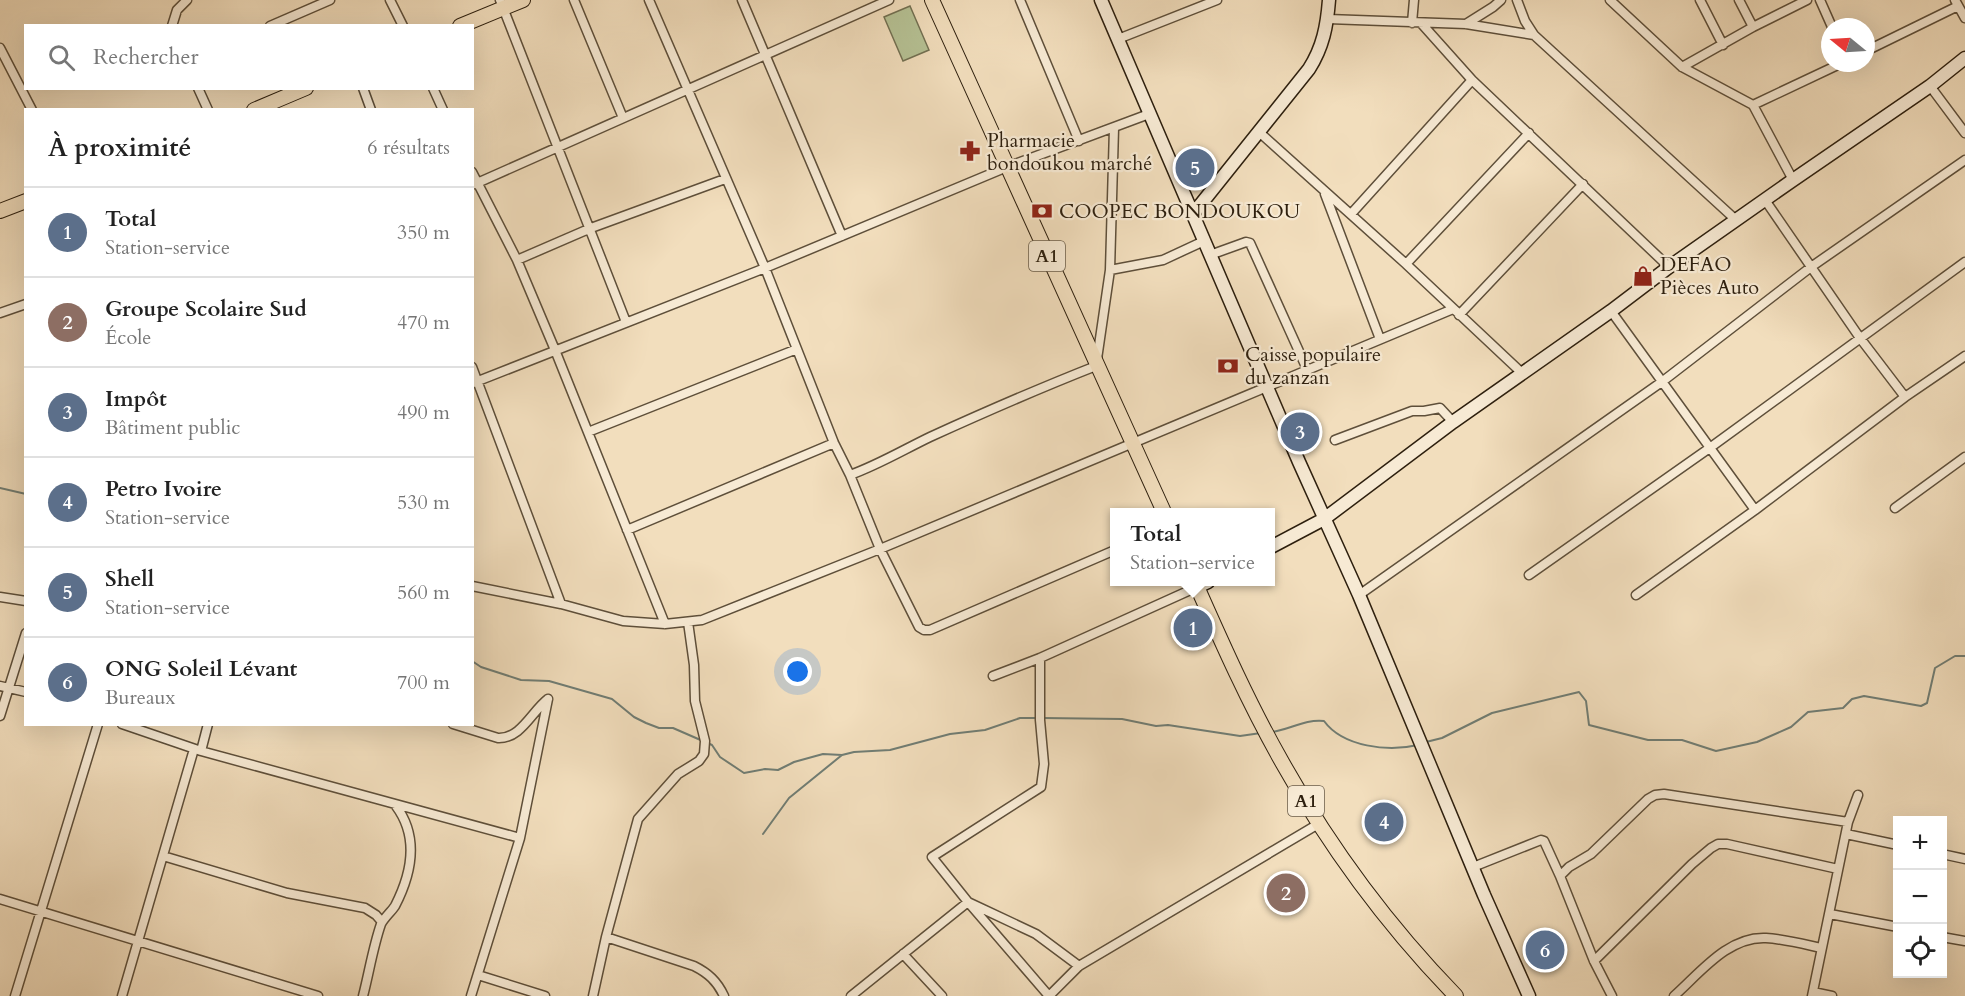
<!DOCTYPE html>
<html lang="fr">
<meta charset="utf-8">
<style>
:root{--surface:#fff;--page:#f6f6f6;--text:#222;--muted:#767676;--line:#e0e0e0;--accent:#8f2418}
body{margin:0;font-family:Cardo,serif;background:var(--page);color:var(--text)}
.controls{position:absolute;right:18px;bottom:18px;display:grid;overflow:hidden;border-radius:0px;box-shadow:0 6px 24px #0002}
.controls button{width:54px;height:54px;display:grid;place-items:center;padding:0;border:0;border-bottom:2px solid var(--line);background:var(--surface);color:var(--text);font:30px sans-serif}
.compass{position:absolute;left:1821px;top:18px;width:54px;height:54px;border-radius:50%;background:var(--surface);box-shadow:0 6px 24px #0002;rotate:288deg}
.you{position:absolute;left:798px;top:672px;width:21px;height:21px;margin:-15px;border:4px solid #fff;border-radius:50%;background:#1a73e8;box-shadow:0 0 0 9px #1a73e833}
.badge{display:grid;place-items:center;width:39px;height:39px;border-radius:50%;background:var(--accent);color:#fff;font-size:20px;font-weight:700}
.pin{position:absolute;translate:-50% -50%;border:3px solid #fff;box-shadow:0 2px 6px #0006}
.popup{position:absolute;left:1110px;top:508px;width:165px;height:78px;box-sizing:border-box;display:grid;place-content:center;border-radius:0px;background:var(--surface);filter:drop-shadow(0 2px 4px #0005);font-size:20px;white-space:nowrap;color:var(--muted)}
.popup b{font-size:22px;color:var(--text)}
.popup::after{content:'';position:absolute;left:50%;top:100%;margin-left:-12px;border:12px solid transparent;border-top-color:var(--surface)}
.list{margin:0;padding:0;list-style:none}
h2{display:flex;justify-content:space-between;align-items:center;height:78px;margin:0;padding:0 24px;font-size:26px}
h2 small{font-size:20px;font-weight:400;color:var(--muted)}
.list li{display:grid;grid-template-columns:39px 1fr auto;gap:18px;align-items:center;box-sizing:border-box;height:90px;padding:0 24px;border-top:2px solid var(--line)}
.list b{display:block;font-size:22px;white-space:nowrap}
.list p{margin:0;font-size:20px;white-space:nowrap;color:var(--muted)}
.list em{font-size:20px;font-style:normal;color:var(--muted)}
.icon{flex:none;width:33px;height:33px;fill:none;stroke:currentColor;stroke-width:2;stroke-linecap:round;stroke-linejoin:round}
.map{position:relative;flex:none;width:1965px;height:996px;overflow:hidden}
.search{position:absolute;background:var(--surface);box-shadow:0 6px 24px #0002;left:24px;top:24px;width:450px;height:66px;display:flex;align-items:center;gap:15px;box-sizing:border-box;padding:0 21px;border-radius:0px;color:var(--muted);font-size:22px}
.panel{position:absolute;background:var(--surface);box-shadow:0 6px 24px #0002;left:24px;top:108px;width:450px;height:618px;border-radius:0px}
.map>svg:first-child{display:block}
.green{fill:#b6c295;stroke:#727052;stroke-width:1.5}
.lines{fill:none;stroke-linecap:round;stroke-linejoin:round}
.stream{stroke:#707d74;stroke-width:2}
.street-casing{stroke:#5e4f3a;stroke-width:11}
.secondary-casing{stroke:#2d1f0e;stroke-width:15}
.primary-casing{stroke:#2d1f0e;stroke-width:16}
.street{stroke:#f7ead4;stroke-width:8}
.secondary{stroke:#f7ead4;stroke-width:12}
.primary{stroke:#f2debd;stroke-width:14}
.labels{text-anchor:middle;stroke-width:4.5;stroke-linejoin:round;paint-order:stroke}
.shield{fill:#f7ead4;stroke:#6a5c49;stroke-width:1.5}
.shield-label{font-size:18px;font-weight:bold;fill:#2d1f0e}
.poi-label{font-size:20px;fill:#2d1f0e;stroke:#f7ead4;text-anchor:start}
</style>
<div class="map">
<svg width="1965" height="996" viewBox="0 0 1965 996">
<rect width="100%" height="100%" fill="#f2debd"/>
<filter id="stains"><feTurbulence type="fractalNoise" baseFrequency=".00333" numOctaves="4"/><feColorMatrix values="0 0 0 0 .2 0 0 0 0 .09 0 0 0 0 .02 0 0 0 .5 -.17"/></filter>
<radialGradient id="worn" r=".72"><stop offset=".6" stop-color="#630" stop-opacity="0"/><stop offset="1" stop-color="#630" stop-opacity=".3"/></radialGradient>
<path class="green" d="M910,6L929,50L903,61L884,17Z"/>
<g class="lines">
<path class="stream" d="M0,488L26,494
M472,661L481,667L521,680L549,681L612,699L634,717L646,723L659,728H673L712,745L720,757L744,773L765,769L778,770L794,762L823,754L842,755L854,752L890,750L950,734L985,730L1020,718H1038
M1043,718L1122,719L1156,726L1168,725L1240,736L1261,733
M1272,732C1291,729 1305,719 1324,721C1343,747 1388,752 1418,745
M1426,742L1442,738L1492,713L1579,692L1586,701L1589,725L1648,740H1682L1716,751L1757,742L1791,727L1808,712L1843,708L1852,699L1864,696L1921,706L1927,703L1935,668L1955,656H1965
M763,834L789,798L842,755"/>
<g class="street-casing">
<path id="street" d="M390,0L403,26
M500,0L626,322
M574,0L623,118
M649,0L765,268L834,443L850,475L880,549L919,627L924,630H930L1115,550
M742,0L842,236
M1020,0L1079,141
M1517,0L1525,21L1534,35L1736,220
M1610,0L1682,67L1753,105L1842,63
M1700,0L1723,45
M1739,0L1753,27
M1820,0L1832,27
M1955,0L1965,18
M1328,19L1466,24L1534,35
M1412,23L1414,0
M1421,23L1472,80L1669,267
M1466,24L1493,7L1501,0
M172,26L177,10L187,0
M270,26L330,0
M1118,39L1217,0
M0,48L32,110
M1866,51L1958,6
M1682,67L1753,27L1807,0
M1930,86L1965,133
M198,88L208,110
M363,88L371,110
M433,88L443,110
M1753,105L1793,180
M1259,132L1406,264L1523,374
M472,172L517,260L555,350L665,624
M475,184L889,0
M1325,194L1380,339
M1351,214L1472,80
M1210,255L1246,242L1250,243L1307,369
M517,260L591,228L725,179
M1406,264L1529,133
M1110,270L1163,260L1204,241
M1611,311L1755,510L1905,397L1860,338L1765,200
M0,313L26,304
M1459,315L1583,184
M472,367L561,604L623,621L665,624L702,620L880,549L1453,309
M473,383L765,268L1007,167L1149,114
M1905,397L1965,356
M588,432L797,349
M1335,440L1412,411H1424L1440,408L1453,422
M850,475C878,465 903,450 930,437C985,412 1040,388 1096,366L1110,270L1114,128
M1895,508L1965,457
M627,530L834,443
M1529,575L1711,447L1965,262
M472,586L561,604
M1359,595L1663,381L1811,267L1965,160
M1636,595L1755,510
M0,597L26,601
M1040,658V720L1044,764L1041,787L932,857L968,902L1049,996
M993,676L1040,658L1197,587
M0,686L26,692
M0,716L26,633
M122,724L201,751L520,838L471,996
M453,724L498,738C521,739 532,711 548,699
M201,751L208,724
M1846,834L1898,845
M520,838L548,699
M1942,854L1965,859
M163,856L287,893L365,908L376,915L382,922
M1473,867L1541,840L1544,841L1560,876L1569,867L1591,854L1648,799L1655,795L1664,794L1848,822
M1560,876L1594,961L1612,996
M0,899L318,996
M1830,914L1898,927
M606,937L694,966C708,973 717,981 724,996
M1942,937L1965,941
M903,954L942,996
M1594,961L1692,864L1711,848L1718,844H1727L1838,869
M478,975L545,996
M1813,992L1832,996
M15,996L98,724
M122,996L194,749
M363,996C369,973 373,947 381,924C384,918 391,912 395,906C412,873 419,837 396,806
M593,996L606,937L638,819L678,774L699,761L704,754L705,741L695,701L694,665L688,622
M851,996L968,902L1036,934L1079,966
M1049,996L1079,966L1320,823
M1674,996C1700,973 1728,936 1766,938C1784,939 1803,944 1821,948
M1812,996L1848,822L1858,795"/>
</g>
<g class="secondary-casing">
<path id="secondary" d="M1101,0L1299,462L1359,595L1484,895L1529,996
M1193,214L1309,69C1323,47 1327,26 1329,0
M1271,547L1324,519L1453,422L1611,311L1669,267L1793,180L1930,86L1965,58
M1197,587L1208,582"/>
</g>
<g class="primary-casing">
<path id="primary" d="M932,0L1164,512
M460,26L523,0
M254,110L306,88
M0,211L26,201
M1195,582C1222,643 1249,704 1282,762C1329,846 1389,927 1456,996"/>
</g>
<use href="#street" class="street"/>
<use href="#secondary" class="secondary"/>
<use href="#primary" class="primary"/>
</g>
<defs>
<g id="pharmacy-bare" transform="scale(1.62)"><path d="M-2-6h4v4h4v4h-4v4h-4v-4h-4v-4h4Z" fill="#8f2418" stroke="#f7ead4" stroke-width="2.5" paint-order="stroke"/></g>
<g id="bank-bare" transform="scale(1.62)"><path d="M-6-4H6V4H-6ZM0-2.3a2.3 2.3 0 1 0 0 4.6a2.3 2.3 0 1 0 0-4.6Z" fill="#8f2418" stroke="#f7ead4" stroke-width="2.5" paint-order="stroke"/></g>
<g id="shop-bare" transform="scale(1.62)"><path d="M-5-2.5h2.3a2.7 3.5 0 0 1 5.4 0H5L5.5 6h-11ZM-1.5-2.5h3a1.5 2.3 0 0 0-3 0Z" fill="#8f2418" stroke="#f7ead4" stroke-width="2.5" paint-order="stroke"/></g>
</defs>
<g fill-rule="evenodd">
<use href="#pharmacy-bare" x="970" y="151"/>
<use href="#bank-bare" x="1042" y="211"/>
<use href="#shop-bare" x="1643" y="276"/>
<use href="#bank-bare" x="1228" y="366"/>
</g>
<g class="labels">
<g class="shield">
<rect x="1029" y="241" width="36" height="30" rx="4.5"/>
<rect x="1288" y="786" width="36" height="30" rx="4.5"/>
</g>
<g class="shield-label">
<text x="1047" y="262">A1</text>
<text x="1306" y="807">A1</text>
</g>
<g class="poi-label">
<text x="987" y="147">Pharmacie<tspan x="987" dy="23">bondoukou marché</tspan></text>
<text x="1059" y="218">COOPEC BONDOUKOU</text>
<text x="1660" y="271">DEFAO<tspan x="1660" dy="23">Pièces Auto</tspan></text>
<text x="1245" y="361">Caisse populaire<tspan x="1245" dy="23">du zanzan</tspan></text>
</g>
</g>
<rect width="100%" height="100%" filter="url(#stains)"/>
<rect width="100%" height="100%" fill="url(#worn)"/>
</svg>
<div class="controls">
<button>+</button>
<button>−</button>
<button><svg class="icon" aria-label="locate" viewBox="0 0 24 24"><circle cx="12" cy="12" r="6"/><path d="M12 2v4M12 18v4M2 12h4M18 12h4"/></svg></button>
</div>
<svg class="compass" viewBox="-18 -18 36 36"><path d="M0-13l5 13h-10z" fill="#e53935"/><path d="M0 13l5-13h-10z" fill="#767676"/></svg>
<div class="you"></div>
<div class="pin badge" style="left:1193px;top:628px;background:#5c6f8a">1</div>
<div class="popup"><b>Total</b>Station-service</div>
<div class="pin badge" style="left:1286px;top:893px;background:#8d6e63">2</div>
<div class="pin badge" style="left:1300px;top:432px;background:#5c6f8a">3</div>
<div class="pin badge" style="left:1384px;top:822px;background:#5c6f8a">4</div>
<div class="pin badge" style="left:1195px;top:168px;background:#5c6f8a">5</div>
<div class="pin badge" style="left:1545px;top:950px;background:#5c6f8a">6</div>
<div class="search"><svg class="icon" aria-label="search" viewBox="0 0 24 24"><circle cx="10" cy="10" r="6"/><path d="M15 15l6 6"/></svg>Rechercher</div>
<section class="panel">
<h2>À proximité<small>6 résultats</small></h2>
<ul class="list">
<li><span class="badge" style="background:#5c6f8a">1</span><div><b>Total</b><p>Station-service</p></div><em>350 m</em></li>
<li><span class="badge" style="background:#8d6e63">2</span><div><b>Groupe Scolaire Sud</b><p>École</p></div><em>470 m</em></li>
<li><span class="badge" style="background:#5c6f8a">3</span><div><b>Impôt</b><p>Bâtiment public</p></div><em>490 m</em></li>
<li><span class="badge" style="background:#5c6f8a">4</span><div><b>Petro Ivoire</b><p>Station-service</p></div><em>530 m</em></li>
<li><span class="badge" style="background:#5c6f8a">5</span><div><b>Shell</b><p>Station-service</p></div><em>560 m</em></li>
<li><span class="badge" style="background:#5c6f8a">6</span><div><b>ONG Soleil Lévant</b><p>Bureaux</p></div><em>700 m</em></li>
</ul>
</section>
</div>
